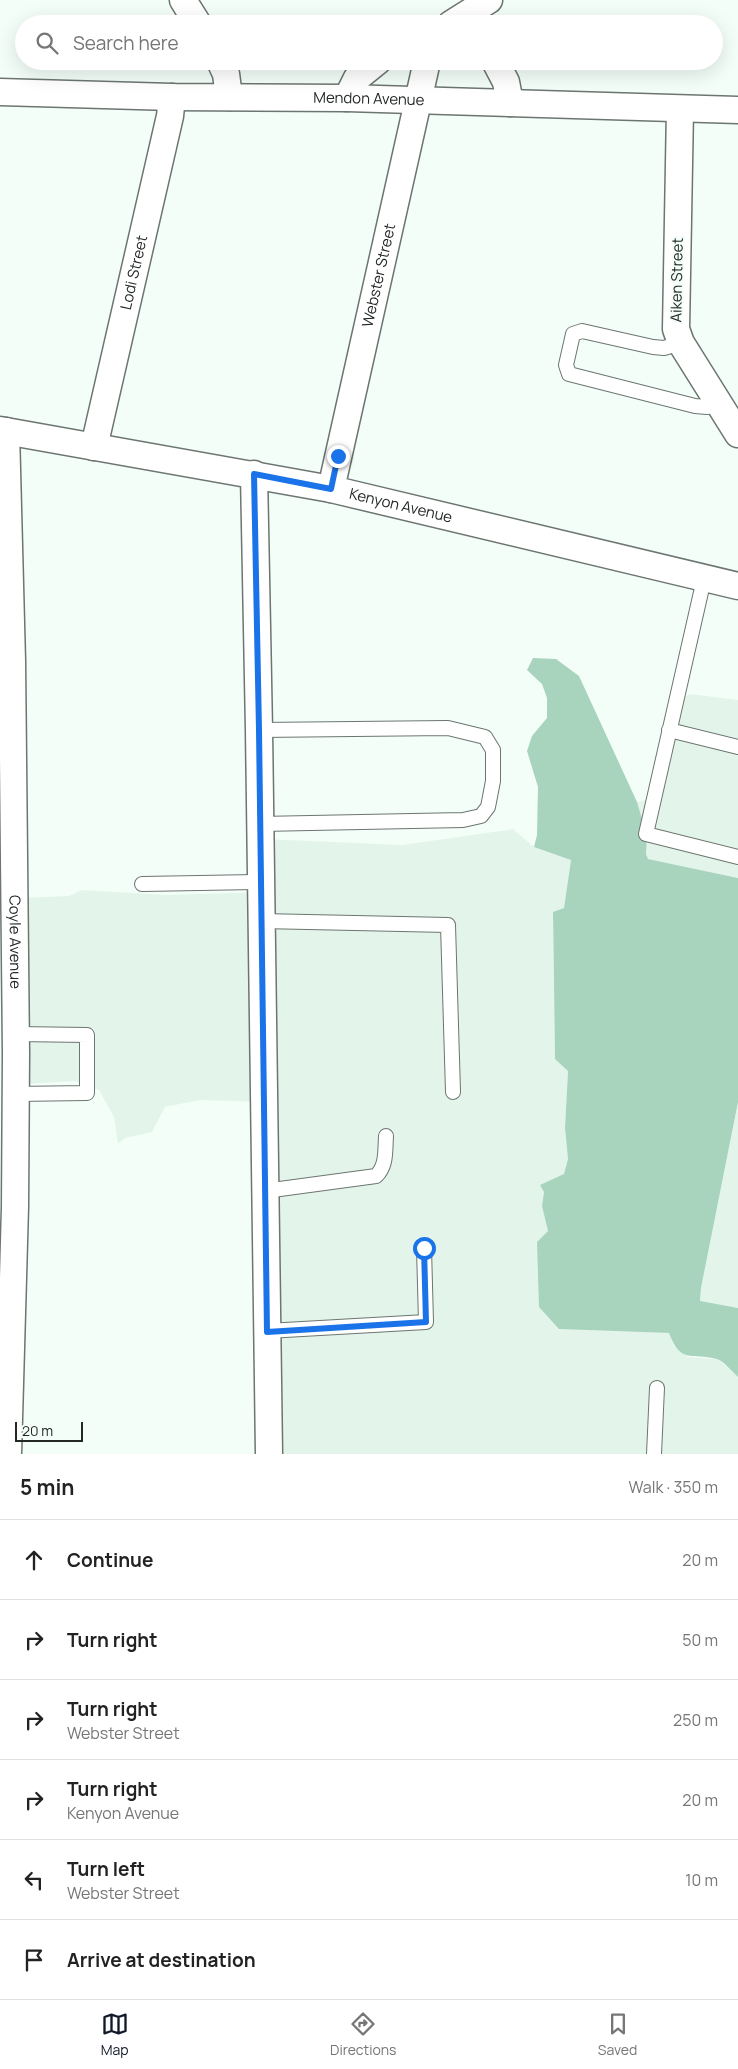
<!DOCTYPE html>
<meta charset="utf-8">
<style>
:root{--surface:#fff;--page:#f2f2f2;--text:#222;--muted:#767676;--line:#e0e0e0;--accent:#111827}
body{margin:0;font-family:Manrope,sans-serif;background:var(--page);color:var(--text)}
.scale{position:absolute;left:15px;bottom:12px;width:68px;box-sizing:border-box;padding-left:5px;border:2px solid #232725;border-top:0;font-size:14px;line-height:18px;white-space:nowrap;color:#232725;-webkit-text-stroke:4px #f4fef9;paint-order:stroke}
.stop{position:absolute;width:15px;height:15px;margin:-11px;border:4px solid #1a73e8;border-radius:50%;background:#fff}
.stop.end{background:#1a73e8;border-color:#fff;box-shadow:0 1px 5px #0008}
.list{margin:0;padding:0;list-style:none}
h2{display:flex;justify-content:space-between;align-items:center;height:65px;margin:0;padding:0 20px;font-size:21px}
h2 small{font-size:16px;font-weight:400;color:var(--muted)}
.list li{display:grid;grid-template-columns:32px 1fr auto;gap:15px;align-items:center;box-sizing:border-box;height:80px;padding:0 20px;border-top:1px solid var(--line)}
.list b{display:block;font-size:19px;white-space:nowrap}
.list p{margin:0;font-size:16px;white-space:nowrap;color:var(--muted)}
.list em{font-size:16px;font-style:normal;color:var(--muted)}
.icon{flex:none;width:28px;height:28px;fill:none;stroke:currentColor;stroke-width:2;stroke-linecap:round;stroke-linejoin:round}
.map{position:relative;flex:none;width:738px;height:1454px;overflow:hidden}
.search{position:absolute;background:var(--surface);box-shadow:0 5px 20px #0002;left:15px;right:15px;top:15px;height:55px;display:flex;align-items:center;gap:12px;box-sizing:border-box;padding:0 18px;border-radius:28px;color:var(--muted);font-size:19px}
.sheet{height:545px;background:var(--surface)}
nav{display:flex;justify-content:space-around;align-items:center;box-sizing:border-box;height:70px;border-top:1px solid var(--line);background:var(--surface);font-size:14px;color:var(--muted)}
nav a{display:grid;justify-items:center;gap:2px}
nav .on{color:var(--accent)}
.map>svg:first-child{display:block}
.built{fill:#e3f5eb}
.forest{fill:#a8d4bd}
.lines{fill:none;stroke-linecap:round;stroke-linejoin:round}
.service-casing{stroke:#6c7570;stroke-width:16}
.minor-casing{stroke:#6c7570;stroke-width:29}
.service{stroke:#fff;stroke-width:14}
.minor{stroke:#fff;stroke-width:26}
.route{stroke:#1a73e8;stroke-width:6}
.labels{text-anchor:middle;stroke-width:4.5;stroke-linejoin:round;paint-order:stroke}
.street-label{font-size:15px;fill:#232725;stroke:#f4fef9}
</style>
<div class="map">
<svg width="738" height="1454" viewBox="0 0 738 1454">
<rect width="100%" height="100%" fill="#f4fef9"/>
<path class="built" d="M690,694L738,700V878L648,859L646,854L647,836L637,802L657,797L683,697Z
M513,829L534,847L571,859L564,908L553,912V935L555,1058L568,1071L565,1128L568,1159L564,1174L553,1181L544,1192L542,1206L548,1231L545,1236L559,1329L669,1333L674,1346L688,1357L718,1359L738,1377V1454H272L266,1102L200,1100L165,1107L152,1132L125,1138L118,1144L114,1117L99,1090L76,1081L26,1084L19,898L69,896L82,890L166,895L261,892L265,839L402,845Z
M738,1102V1308L700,1302L701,1288Z"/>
<path class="forest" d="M533,658L556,659L579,676L637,802L647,836L646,854L648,859L738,878V1102L701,1288L700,1301L738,1308V1377C732,1372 724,1361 717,1359C691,1352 681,1365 669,1333L559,1329L539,1307L537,1242L548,1231L542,1206L544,1192L540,1185L564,1174L568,1159L565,1128L568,1071L555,1059L553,912L564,908L571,860L534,847L537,835L538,787L527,751L532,736L547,718V698L542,684L527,670Z"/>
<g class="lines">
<g class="service-casing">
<path id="service" d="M681,343L664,348L653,347L582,331L573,334L566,365L569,374L695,406L707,407L719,403
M704,579L646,834L738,857
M259,730L448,728L485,737L493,750V781L488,807L481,816L463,820L260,824
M669,730L738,747
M142,884L261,882
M261,921L448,925L453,1092
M15,1094L87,1093V1035L16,1034
M265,1191L376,1176C387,1166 385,1150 386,1136
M267,1331L426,1322L424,1248
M654,1454L657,1388"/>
</g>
<g class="minor-casing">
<g id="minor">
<path d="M183,0L198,24"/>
<path d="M451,24L489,0"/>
<path d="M220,61L226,74L229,97"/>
<path d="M495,61L506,82L510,103"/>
<path id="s1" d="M0,92L172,97L347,98L738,110"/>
<path d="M347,98L357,78L378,61"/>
<path d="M680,109L676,329L681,343L738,434"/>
<path id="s2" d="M0,430L331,489L738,586"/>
<path id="s3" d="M6,431L12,661L16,1054L15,1207L8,1454"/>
<path id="s4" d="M94,447L170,116L172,97"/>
<path d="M254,474L259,730L269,1454"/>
<path id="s5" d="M331,489L427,61"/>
</g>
</g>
<use href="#service" class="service"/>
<use href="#minor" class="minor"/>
</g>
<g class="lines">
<path class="route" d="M338,456L331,489L254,474L259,730L267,1332L426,1322L424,1248"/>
</g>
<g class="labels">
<g class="street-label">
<text dy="5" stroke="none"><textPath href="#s1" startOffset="369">Mendon Avenue</textPath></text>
<text dy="5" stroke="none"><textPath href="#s4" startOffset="179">Lodi Street</textPath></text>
<text dy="5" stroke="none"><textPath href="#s5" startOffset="219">Webster Street</textPath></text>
<text transform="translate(677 280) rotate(-89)" y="5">Aiken Street</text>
<text dy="5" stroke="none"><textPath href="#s2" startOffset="408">Kenyon Avenue</textPath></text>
<text dy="5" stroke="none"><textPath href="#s3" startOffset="511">Coyle Avenue</textPath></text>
</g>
</g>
</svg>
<div class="scale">20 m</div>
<div class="stop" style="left:424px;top:1248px"></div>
<div class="stop end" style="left:338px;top:456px"></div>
<div class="search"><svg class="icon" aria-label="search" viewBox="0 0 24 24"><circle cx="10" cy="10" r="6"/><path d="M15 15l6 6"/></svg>Search here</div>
</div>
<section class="sheet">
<h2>5 min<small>Walk · 350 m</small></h2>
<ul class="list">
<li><svg class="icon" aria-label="ahead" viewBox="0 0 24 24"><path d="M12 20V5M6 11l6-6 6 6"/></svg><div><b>Continue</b></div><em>20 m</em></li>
<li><svg class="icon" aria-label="right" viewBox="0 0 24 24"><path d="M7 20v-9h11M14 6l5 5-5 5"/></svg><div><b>Turn right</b></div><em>50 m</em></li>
<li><svg class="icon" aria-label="right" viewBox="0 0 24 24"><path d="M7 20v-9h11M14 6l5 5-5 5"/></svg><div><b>Turn right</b><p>Webster Street</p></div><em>250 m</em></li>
<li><svg class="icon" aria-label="right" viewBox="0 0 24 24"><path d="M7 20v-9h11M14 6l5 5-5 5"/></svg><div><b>Turn right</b><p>Kenyon Avenue</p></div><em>20 m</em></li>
<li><svg class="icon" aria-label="left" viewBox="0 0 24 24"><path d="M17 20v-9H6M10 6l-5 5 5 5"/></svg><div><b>Turn left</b><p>Webster Street</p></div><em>10 m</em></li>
<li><svg class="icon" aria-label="arrive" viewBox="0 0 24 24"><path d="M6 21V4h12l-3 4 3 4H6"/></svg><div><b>Arrive at destination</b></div></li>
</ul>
</section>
<nav>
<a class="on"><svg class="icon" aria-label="map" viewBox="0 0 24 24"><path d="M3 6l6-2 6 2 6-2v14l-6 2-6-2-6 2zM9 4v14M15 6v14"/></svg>Map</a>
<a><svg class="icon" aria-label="directions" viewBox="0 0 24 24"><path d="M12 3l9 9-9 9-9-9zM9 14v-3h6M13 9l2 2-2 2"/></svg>Directions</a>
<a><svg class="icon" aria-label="saved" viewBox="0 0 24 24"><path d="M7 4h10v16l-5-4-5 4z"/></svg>Saved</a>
</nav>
